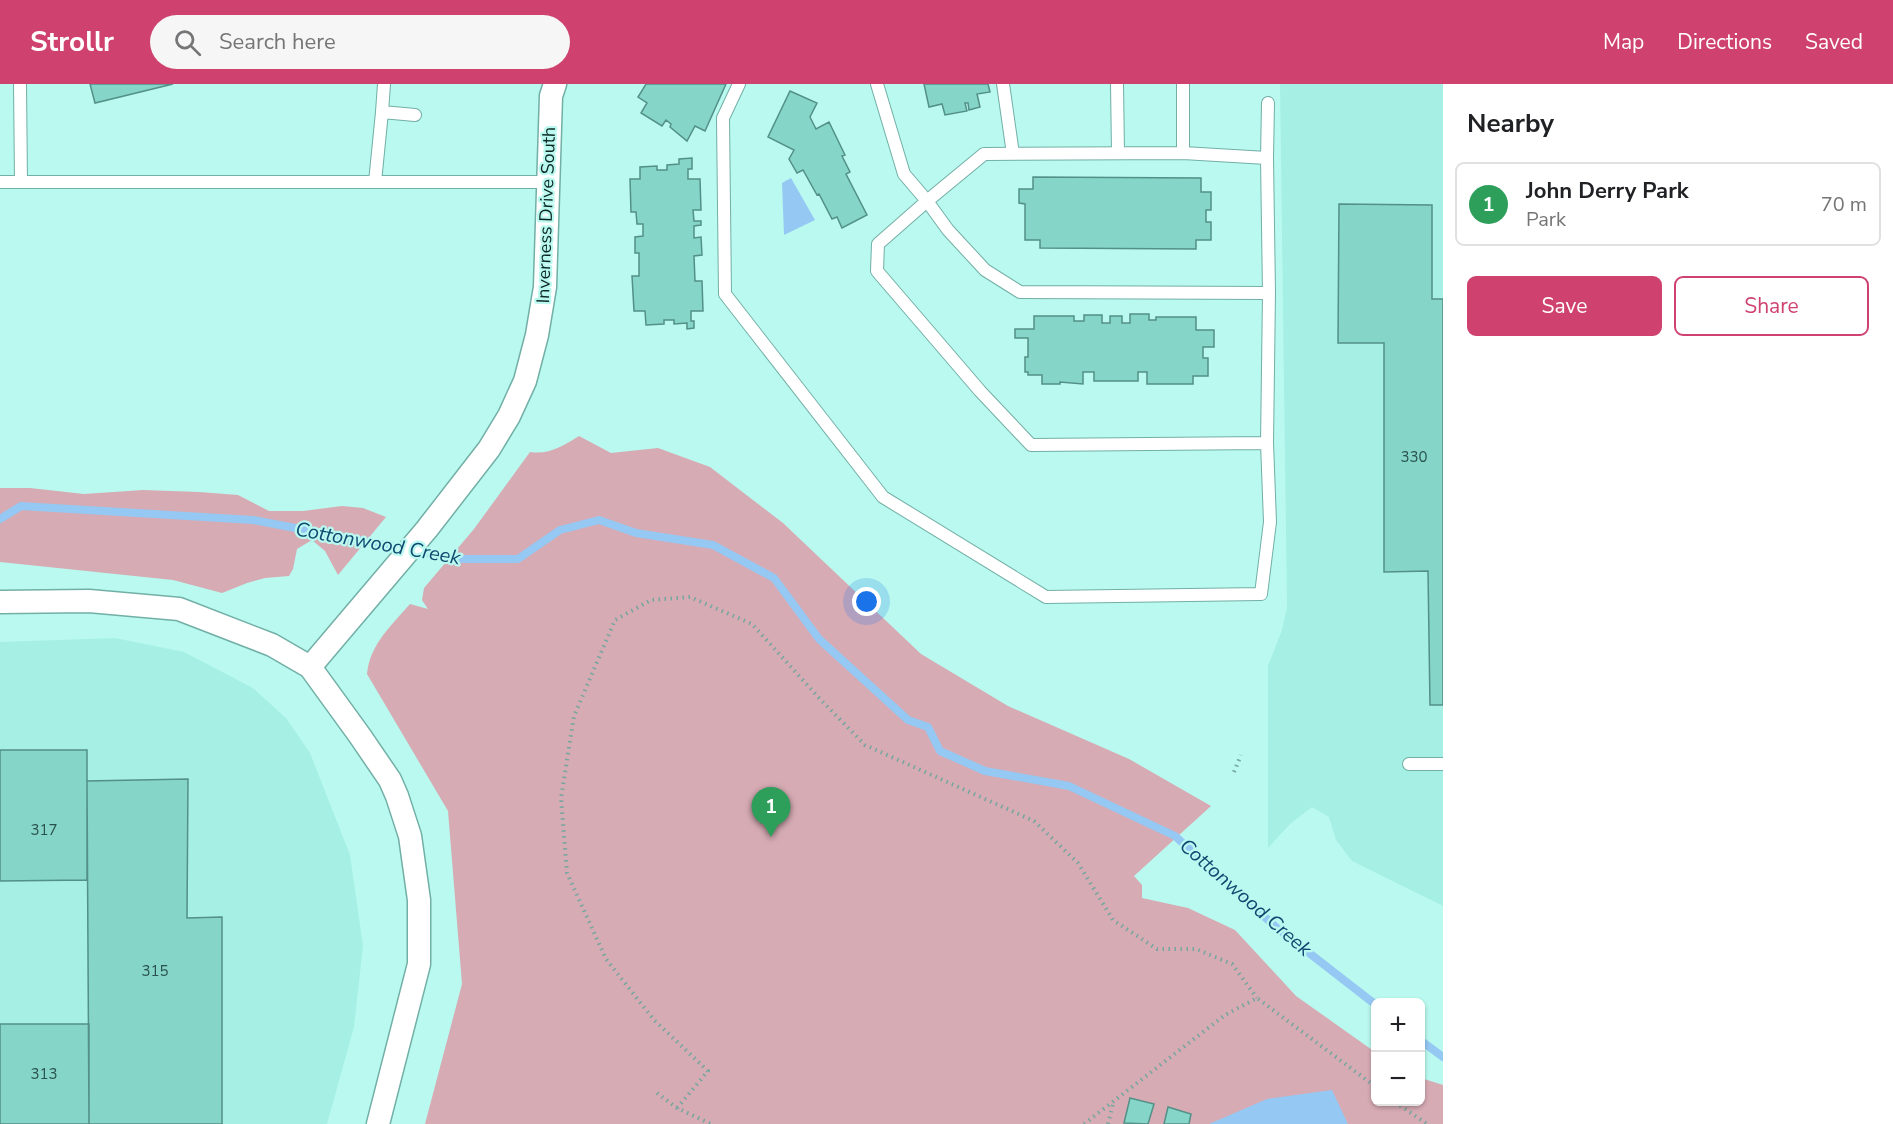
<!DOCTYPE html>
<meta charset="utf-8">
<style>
:root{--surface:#fff;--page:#f6f6f6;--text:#202124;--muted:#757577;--line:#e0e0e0;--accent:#cf4270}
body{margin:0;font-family:"Nunito Sans",sans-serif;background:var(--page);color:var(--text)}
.controls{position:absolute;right:18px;bottom:18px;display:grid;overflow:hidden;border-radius:9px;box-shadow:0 2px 4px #0004}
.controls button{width:54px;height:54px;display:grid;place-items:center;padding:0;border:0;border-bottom:2px solid var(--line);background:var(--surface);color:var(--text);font:30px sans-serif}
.you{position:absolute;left:867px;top:518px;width:21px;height:21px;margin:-15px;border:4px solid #fff;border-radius:50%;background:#1a73e8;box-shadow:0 0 0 9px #1a73e833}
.badge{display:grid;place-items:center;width:39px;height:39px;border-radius:50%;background:var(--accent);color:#fff;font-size:20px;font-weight:700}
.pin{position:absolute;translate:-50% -50px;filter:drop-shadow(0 2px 3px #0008)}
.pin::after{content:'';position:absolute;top:32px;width:21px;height:18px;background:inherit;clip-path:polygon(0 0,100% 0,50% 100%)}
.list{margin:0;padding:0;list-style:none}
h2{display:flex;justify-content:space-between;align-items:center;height:78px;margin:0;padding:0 24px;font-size:26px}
h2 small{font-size:20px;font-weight:400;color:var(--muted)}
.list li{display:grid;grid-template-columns:39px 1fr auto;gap:18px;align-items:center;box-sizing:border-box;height:84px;margin:0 12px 12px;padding:0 12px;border:2px solid var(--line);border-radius:9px}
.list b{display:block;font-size:22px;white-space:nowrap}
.list p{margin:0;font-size:20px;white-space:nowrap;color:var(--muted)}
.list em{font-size:20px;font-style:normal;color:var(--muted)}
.actions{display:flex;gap:12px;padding:18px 24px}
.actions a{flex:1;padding:14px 0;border:2px solid var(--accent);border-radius:9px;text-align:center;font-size:21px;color:var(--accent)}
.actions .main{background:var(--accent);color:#fff}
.icon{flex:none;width:33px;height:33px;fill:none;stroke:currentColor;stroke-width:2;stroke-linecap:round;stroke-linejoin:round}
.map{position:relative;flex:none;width:1443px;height:1040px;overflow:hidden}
header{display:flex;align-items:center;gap:36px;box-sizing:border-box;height:84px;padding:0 30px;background:var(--accent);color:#fff}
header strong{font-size:28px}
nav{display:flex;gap:33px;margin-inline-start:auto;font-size:21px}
.search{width:420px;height:54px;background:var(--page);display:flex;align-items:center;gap:15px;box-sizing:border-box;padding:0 21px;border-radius:33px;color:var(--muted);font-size:22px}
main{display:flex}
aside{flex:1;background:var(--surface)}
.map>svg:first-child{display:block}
.built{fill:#a6efe4}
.green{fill:#d6abb4}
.water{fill:#95c8f3}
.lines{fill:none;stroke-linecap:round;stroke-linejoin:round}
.stream{stroke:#95c8f3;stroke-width:8}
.building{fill:#85d5c9;stroke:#539087;stroke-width:1.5}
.service-casing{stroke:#72afa6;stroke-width:14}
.minor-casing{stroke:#72afa6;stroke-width:25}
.path{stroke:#75a69e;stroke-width:4;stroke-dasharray:1.5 4.5;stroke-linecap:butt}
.service{stroke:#fff;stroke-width:12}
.minor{stroke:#fff;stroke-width:22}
.labels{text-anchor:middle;stroke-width:4.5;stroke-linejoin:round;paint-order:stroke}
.number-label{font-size:15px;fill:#2a524c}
.street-label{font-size:18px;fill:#0c2622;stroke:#baf9ef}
.water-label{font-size:20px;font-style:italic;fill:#104a72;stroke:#baf9ef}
</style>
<header>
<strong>Strollr</strong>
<div class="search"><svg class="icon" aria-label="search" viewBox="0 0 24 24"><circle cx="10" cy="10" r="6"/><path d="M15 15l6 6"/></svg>Search here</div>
<nav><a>Map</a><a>Directions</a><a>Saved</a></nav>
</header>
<main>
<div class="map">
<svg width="1443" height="1040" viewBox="0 0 1443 1040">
<rect width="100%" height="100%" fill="#baf9ef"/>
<path class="built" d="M1280,0H1443V822L1352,777L1336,756L1329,733L1312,723L1290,740L1268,764V582L1282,546L1287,523Z
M115,554L184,568L253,604L286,634L310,669L350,771L363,862L354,943L327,1040H0V558Z"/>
<path class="green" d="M579,352L611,369L658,364L710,383L783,439L921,570L1008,622L1129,675L1211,722L1134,792L1142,801V814L1188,824L1235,846L1296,912L1375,968L1376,1018H1420L1421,994L1443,1001V1040H425L462,900L448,727L367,590C370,560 391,542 410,520L428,525L422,516L424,504L474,445L530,368C549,371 563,362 579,352Z
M0,404H30L84,410L143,406L199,408L238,411L269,427H303L342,422L363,424L386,433L338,491L325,467L312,456L297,465L293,485L289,492L265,494L247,499L222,509L173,496L0,478Z"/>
<path class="water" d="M791,94L815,136L784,151L782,99Z
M1332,1006L1348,1040H1209L1267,1015Z"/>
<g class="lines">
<path class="stream" d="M0,435L21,422L253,436L458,475H518L560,446L599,436L636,449L713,461L774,494L819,555L908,636L928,643L940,667L985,687L1069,702L1175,752L1277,844L1376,921
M1420,956L1443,973"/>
</g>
<path class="building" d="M90,0H173L95,19Z
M646,0H726L705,47L695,42L687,57L670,43L671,40L666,36L662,42L641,29L647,19L638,13Z
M924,0H988L990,8L977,10L980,23L969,26L968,19H965L967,27L945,31L942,20L929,23Z
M790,7L817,19L810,33L816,45L829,38L845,71L842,72L850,88L846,90L867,131L842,144L837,133L832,135L819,110L817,111L803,86L797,89L789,75L794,66L768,53Z
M692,74V85H688V95H700L701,126H693L694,137H701V141L694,142V154L701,153L702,171L694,172L695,197H702L703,227H691V237H694V244L687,245V239L674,240V236H664V240L646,241L645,227H634L632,192H639V169H635V153L643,152V140H637L636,128H631L630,95H640V83L657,82V86H667V81L679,80V75Z
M1033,93L1201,94V108H1211V126H1206V138H1211V156H1196V165L1040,164V156H1025V120L1019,119V105H1033Z
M1339,120L1432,121V215H1443V621H1430L1428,487L1384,488V259H1338Z
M1130,230H1149V236H1156V233H1196V246H1214V263H1203V274H1208V292H1193V300H1147V288H1138V297H1094V288H1083V300L1060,298V300H1042V291H1028V288H1025V273H1028V254H1015V245H1034V232H1074V237H1084V231H1102V239H1110V232H1122V239H1130Z
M0,666H87V796L0,797Z
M188,695L187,834L222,833V1040H89L87,697Z
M0,940H89V1040H0Z
M1130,1014L1154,1020L1148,1040L1124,1039Z
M1168,1023L1191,1030L1189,1040H1164Z"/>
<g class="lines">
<g class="service-casing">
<path id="service" d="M20,0L21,98
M384,0L382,28L415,31
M739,0L723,34L725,210L883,413L1046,513L1261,510L1270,438L1267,359L1269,209L1267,74L1183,69L984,70L927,117L904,90L877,0
M1003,0L1013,70
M1117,0L1118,69
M1183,0V69
M1267,74L1268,19
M0,98H548
M375,98L382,28
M1267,359L1031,361L980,307L877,187L878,160L927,117L948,146L985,186L1020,208L1269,209
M1409,680H1443"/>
</g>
<g class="minor-casing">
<path id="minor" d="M0,518L89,517L179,525L272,561L310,583L360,652L390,696L397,712L410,752L419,816V880L378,1040
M310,583L427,445L489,365L509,332L525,297L537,251L545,203L551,12L555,0"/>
</g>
<path class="path" d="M1234,688L1241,671
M657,1009L677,1024L711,1040
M1395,1018L1427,1040
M677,1024L708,987L654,936L606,875L567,789L561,714L574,632L615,536L651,516L690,513L752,540L820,615L865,661L1034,737L1078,779L1113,836L1157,865H1196L1232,880L1257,914
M1084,1040L1225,931L1257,914L1376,1003
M1108,1040L1113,1020"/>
<use href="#service" class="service"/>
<use href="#minor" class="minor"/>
</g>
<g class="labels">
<g class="number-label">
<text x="1414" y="378">330</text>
<text x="44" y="751">317</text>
<text x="155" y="892">315</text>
<text x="44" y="995">313</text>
</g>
<g class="street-label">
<text transform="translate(546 131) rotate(-88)" y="6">Inverness Drive South</text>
</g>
<g class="water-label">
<text transform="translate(378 459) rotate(10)" y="7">Cottonwood Creek</text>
<text transform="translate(1246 813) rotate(41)" y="7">Cottonwood Creek</text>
</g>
</g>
</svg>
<div class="controls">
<button>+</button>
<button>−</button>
</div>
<div class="you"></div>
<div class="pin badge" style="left:771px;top:753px;background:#2e9e5b">1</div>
</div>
<aside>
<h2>Nearby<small></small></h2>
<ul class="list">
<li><span class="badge" style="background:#2e9e5b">1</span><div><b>John Derry Park</b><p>Park</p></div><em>70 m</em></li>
</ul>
<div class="actions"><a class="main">Save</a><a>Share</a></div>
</aside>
</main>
